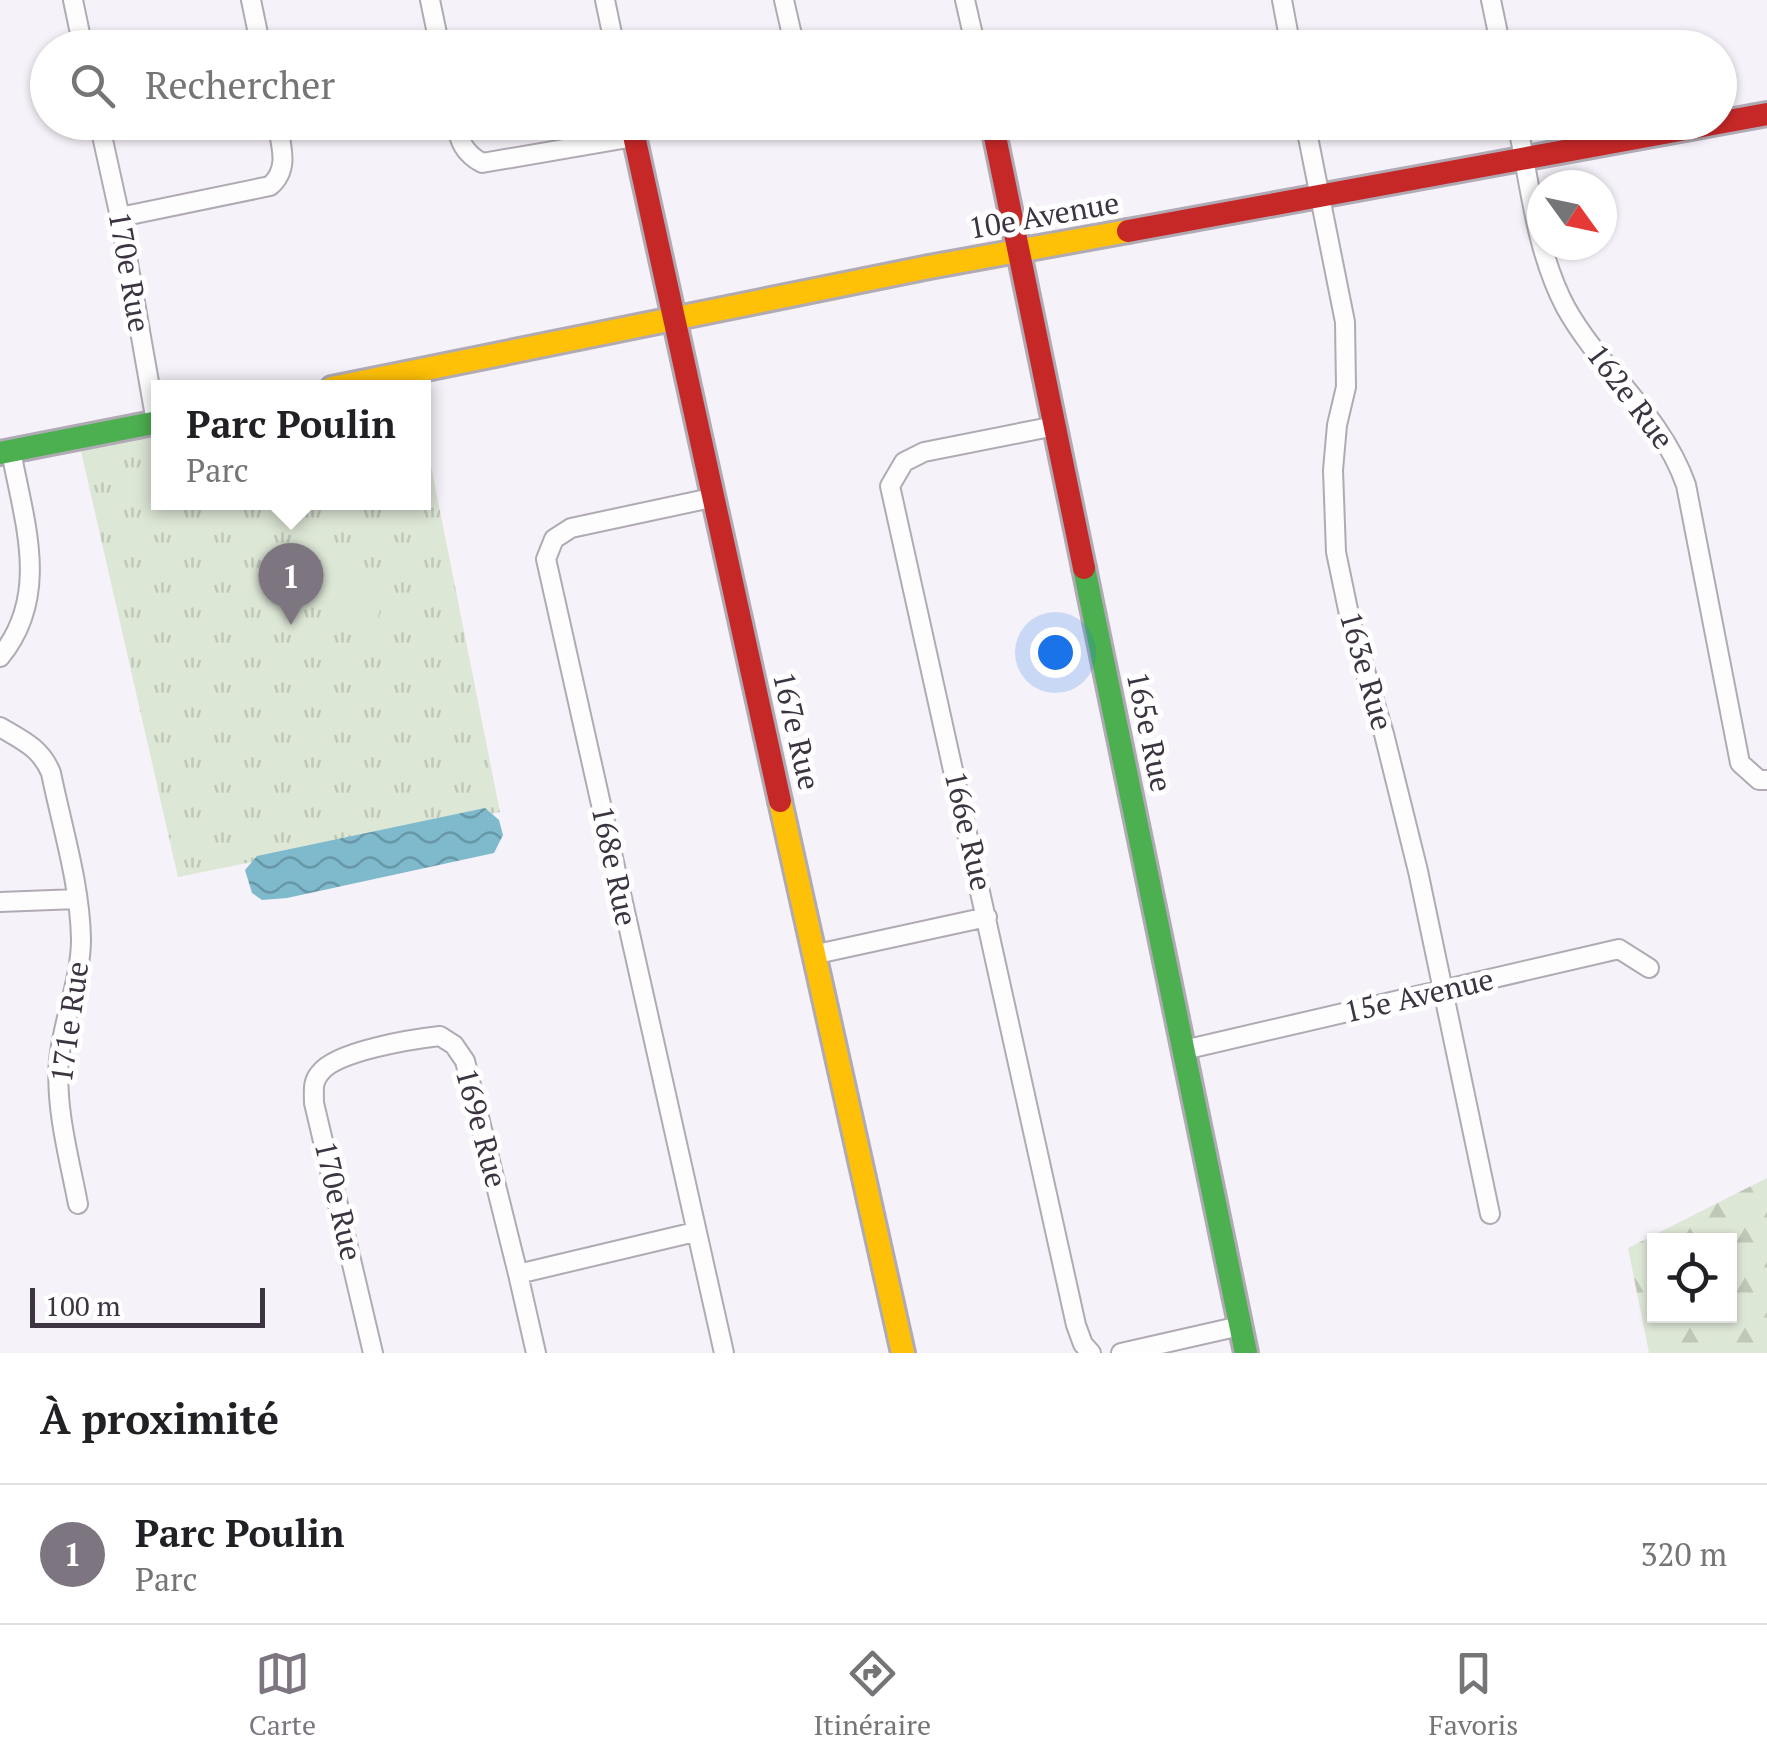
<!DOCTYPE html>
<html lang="fr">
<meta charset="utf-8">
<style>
:root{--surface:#fff;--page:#f2f2f2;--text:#202124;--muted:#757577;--line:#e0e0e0;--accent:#7d7681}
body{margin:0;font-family:"PT Serif",serif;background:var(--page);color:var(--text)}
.controls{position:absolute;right:30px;bottom:30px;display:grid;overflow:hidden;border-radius:0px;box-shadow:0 2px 8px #0004}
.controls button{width:90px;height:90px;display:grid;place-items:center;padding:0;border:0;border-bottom:2px solid var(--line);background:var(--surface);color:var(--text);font:50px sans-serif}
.compass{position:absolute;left:1527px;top:170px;width:90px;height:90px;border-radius:50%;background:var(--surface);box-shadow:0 2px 8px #0004;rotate:123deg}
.scale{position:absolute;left:30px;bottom:25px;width:235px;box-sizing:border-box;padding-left:10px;border:5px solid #3c3441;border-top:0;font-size:28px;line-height:35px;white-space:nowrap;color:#3c3441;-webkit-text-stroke:8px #fff;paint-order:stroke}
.you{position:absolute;left:1055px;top:652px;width:35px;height:35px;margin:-25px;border:8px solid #fff;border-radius:50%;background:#1a73e8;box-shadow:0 0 0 15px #1a73e833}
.badge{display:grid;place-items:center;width:65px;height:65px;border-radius:50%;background:var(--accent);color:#fff;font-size:32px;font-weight:700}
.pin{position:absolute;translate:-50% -82px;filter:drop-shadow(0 2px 5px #0008)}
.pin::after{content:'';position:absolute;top:52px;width:35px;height:30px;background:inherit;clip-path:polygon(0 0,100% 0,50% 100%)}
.popup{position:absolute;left:151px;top:380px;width:280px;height:130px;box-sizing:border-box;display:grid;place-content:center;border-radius:0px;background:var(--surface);filter:drop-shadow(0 2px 8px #0005);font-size:32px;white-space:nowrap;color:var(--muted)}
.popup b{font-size:38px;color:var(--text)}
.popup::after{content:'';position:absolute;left:50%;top:100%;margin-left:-20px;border:20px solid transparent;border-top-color:var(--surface)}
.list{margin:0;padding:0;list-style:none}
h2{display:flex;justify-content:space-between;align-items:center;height:130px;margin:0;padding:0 40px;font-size:42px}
h2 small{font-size:32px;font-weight:400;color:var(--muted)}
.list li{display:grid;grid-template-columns:65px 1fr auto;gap:30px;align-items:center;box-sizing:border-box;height:140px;padding:0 40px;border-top:2px solid var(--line)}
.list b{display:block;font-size:38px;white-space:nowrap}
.list p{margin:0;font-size:32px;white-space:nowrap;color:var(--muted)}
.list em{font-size:32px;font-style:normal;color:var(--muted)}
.icon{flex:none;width:55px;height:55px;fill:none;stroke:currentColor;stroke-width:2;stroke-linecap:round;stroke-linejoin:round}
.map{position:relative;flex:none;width:1767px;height:1353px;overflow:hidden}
.search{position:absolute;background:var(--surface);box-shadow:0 2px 8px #0004;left:30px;right:30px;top:30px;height:110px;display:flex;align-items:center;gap:25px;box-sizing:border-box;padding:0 35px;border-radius:55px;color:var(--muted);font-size:38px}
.sheet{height:270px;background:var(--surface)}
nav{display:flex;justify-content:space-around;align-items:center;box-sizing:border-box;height:140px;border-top:2px solid var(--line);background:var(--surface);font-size:28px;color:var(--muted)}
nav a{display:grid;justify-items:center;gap:5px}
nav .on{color:var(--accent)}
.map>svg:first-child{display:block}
.forest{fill:url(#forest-firs);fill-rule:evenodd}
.park{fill:url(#park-tufts)}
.pitch{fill:#dde7d6}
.water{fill:url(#water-waves)}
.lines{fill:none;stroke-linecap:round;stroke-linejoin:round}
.street-casing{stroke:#b0aab4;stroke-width:22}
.fast-casing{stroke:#b0aab4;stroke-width:28}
.slow-casing{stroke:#b0aab4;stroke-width:28}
.jam-casing{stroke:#b0aab4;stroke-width:28}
.street{stroke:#fefdfe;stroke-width:18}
.fast{stroke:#4caf50;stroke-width:22}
.slow{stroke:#ffc107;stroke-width:22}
.jam{stroke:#c62828;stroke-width:22}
.labels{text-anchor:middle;stroke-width:10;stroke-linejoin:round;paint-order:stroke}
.street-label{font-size:30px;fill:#3c3441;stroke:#fff}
</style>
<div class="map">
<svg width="1767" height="1353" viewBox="0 0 1767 1353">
<defs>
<pattern id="forest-firs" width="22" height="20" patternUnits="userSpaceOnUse" patternTransform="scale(2.5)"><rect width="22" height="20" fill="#dde7d6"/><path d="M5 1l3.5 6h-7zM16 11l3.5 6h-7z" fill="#bfc7b9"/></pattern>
<pattern id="park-tufts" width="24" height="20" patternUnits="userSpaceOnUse" patternTransform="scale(2.5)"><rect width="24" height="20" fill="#dde7d6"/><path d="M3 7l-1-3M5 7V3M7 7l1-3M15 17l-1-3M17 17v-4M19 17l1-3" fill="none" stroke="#bfc7b9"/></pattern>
<pattern id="water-waves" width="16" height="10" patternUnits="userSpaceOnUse" patternTransform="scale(2.5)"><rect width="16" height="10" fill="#7eb9cc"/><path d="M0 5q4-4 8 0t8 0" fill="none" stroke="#6897a7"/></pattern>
</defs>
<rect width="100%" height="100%" fill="#f6f2f9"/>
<path class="forest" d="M1767,1178V1353H1649L1628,1248ZM1654,1240H1730V1316H1654Z"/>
<path class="park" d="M158,422V502H424V431L500,812L178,877L78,438Z"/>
<path class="pitch" d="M333,571L387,585L377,621L323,607Z"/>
<path class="water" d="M485,808L499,820L503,835L494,853L287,898L262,900L252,893L245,870L257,856Z"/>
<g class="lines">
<g class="street-casing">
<path id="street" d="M73,0L83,48
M251,0L261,48
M430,0L440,48
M605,0L615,48
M784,0L795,48
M965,0L976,48
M1282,0L1291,48
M1491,0L1501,48
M99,122L120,217L156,422
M456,122C459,141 464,153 482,163L634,137
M1305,122L1345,322L1346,387L1337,425L1333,470L1336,552L1351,624L1384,734L1418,871L1490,1214
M1517,122C1530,184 1536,252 1566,308C1602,372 1661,414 1686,485L1740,763L1759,780H1767
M120,217L270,186C290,169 281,146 277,122
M1055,426L924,452L904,462L890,486L1076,1325L1083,1344L1091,1353
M711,498L571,528L554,539L546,559L724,1353
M0,657C51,595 24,522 11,451
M0,727C22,740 41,748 51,773C62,827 80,884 81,939C81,980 63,1019 59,1060C55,1108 69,1157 78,1204
M0,902L77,899
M817,954L987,917
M1184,1050L1619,949L1649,968
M518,1274L536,1353
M373,1353L314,1103C314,1091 312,1082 320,1073C336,1051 413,1039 440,1036L454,1045L465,1061L518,1274L695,1232
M1121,1353L1240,1326"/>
</g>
<g class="fast-casing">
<path id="fast" d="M0,453L158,422
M1084,568L1246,1353"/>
</g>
<g class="slow-casing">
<path id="slow" d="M332,388L929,267L1128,231
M780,801L903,1353"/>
</g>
<g class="jam-casing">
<path id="jam" d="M631,122L780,801
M992,122L1084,568
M1128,231L1767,114"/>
</g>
<use href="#street" class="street"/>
<use href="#fast" class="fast"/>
<use href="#slow" class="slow"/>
<use href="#jam" class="jam"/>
</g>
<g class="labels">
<g class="street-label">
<text transform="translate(1044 216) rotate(-10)" y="10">10e Avenue</text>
<text transform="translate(129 272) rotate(80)" y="10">170e Rue</text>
<text transform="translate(1630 397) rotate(53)" y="10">162e Rue</text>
<text transform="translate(1366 671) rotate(74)" y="10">163e Rue</text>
<text transform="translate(796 731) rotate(77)" y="10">167e Rue</text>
<text transform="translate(1149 732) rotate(78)" y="10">165e Rue</text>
<text transform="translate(968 831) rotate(77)" y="10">166e Rue</text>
<text transform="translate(614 866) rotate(78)" y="10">168e Rue</text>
<text transform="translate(1419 996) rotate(-13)" y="10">15e Avenue</text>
<text transform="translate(70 1022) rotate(-82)" y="10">171e Rue</text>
<text transform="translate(481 1128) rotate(75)" y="10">169e Rue</text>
<text transform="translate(338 1201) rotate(77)" y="10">170e Rue</text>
</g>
</g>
</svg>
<div class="controls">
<button><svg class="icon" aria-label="locate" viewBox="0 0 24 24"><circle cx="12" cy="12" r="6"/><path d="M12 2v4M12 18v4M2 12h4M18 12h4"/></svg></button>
</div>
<svg class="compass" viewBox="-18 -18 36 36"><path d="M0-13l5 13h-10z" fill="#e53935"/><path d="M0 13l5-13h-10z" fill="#757577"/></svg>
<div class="scale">100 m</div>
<div class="you"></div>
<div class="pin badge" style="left:291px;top:625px">1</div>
<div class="popup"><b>Parc Poulin</b>Parc</div>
<div class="search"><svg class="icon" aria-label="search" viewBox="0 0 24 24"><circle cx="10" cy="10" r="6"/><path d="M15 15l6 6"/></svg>Rechercher</div>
</div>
<section class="sheet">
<h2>À proximité<small></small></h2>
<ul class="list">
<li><span class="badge">1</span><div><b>Parc Poulin</b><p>Parc</p></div><em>320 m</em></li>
</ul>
</section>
<nav>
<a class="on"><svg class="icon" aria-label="map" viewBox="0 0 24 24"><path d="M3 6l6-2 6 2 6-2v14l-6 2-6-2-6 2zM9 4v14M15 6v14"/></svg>Carte</a>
<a><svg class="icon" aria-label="directions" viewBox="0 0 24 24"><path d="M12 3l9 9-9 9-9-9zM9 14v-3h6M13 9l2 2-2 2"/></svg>Itinéraire</a>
<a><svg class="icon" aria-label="saved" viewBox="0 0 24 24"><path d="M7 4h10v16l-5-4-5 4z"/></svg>Favoris</a>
</nav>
